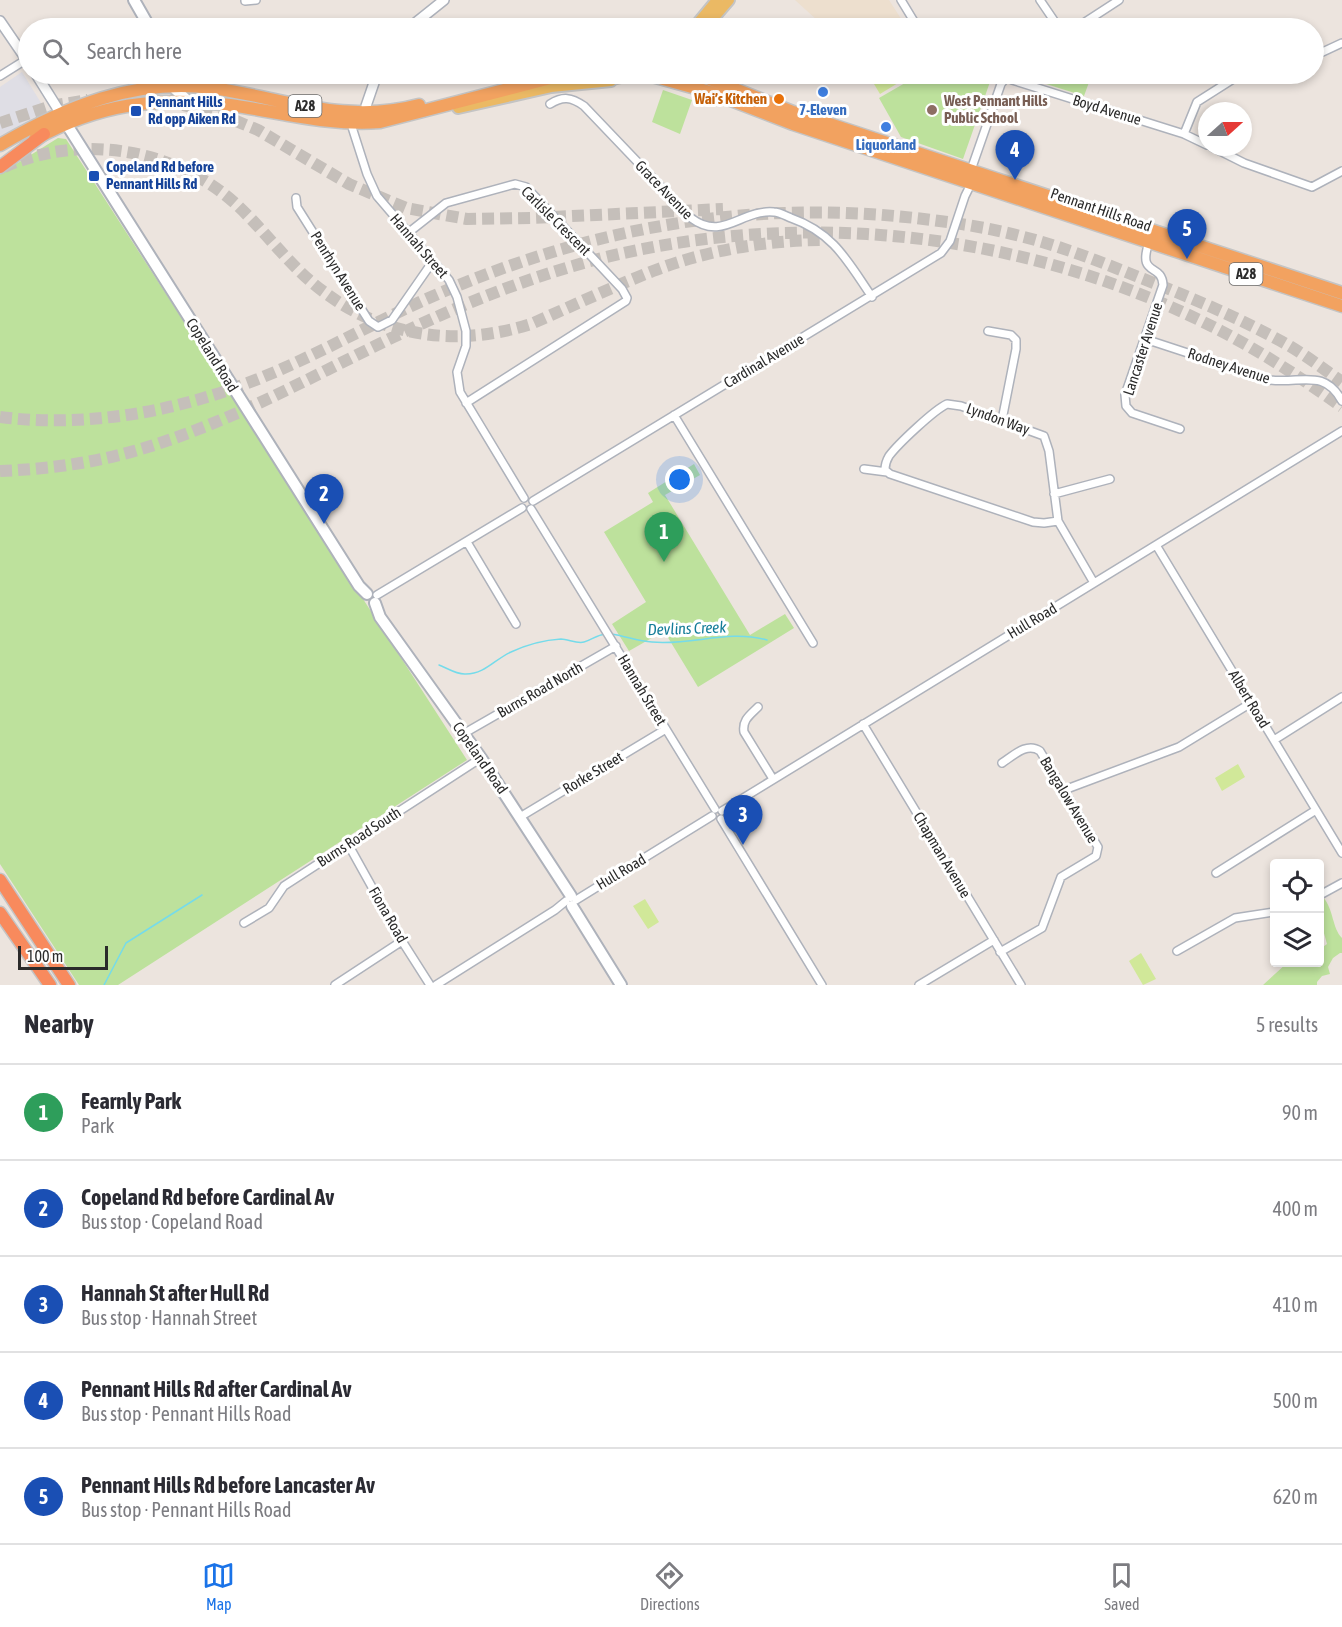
<!DOCTYPE html>
<meta charset="utf-8">
<style>
:root{--surface:#fff;--page:#f2f2f3;--text:#2b2b33;--muted:#7c7c81;--line:#e1e1e2;--accent:#1a73e8}
body{margin:0;font-family:"Asap Condensed",sans-serif;background:var(--page);color:var(--text)}
.controls{position:absolute;right:18px;bottom:18px;display:grid;overflow:hidden;border-radius:6px;box-shadow:0 3px 9px #0003}
.controls button{width:54px;height:54px;display:grid;place-items:center;padding:0;border:0;border-bottom:2px solid var(--line);background:var(--surface);color:var(--text);font:30px sans-serif}
.compass{position:absolute;left:1198px;top:102px;width:54px;height:54px;border-radius:50%;background:var(--surface);box-shadow:0 3px 9px #0003;rotate:69deg}
.scale{position:absolute;left:18px;bottom:15px;width:90px;box-sizing:border-box;padding-left:6px;border:3px solid #2b2b2b;border-top:0;font-size:16px;line-height:21px;white-space:nowrap;color:#2b2b2b;-webkit-text-stroke:4px #fff;paint-order:stroke}
.you{position:absolute;left:680px;top:480px;width:21px;height:21px;margin:-15px;border:4px solid #fff;border-radius:50%;background:#1a73e8;box-shadow:0 0 0 9px #1a73e833}
.badge{display:grid;place-items:center;width:39px;height:39px;border-radius:50%;background:var(--accent);color:#fff;font-size:20px;font-weight:700}
.pin{position:absolute;translate:-50% -50px;filter:drop-shadow(0 2px 3px #0008)}
.pin::after{content:'';position:absolute;top:32px;width:21px;height:18px;background:inherit;clip-path:polygon(0 0,100% 0,50% 100%)}
.list{margin:0;padding:0;list-style:none}
h2{display:flex;justify-content:space-between;align-items:center;height:78px;margin:0;padding:0 24px;font-size:26px}
h2 small{font-size:20px;font-weight:400;color:var(--muted)}
.list li{display:grid;grid-template-columns:39px 1fr auto;gap:18px;align-items:center;box-sizing:border-box;height:96px;padding:0 24px;border-top:2px solid var(--line)}
.list b{display:block;font-size:22px;white-space:nowrap}
.list p{margin:0;font-size:20px;white-space:nowrap;color:var(--muted)}
.list em{font-size:20px;font-style:normal;color:var(--muted)}
.icon{flex:none;width:33px;height:33px;fill:none;stroke:currentColor;stroke-width:2;stroke-linecap:round;stroke-linejoin:round}
.map{position:relative;flex:none;width:1342px;height:985px;overflow:hidden}
.search{position:absolute;background:var(--surface);box-shadow:0 3px 9px #0003;left:18px;right:18px;top:18px;height:66px;display:flex;align-items:center;gap:15px;box-sizing:border-box;padding:0 21px;border-radius:33px;color:var(--muted);font-size:22px}
.sheet{height:558px;background:var(--surface)}
nav{display:flex;justify-content:space-around;align-items:center;box-sizing:border-box;height:84px;border-top:2px solid var(--line);background:var(--surface);font-size:16px;color:var(--muted)}
nav a{display:grid;justify-items:center;gap:3px}
nav .on{color:var(--accent)}
.map>svg:first-child{display:block}
.industrial{fill:#dfdee5}
.education{fill:#eddfce}
.green{fill:#bde19c}
.pitch{fill:#d1e899}
.lines{fill:none;stroke-linecap:round;stroke-linejoin:round}
.stream{stroke:#75dbea;stroke-width:1.5}
.primary-tunnel{stroke:#c5bfba;stroke-width:10;stroke-dasharray:10 5;stroke-linecap:butt}
.motorway-tunnel{stroke:#c5bfba;stroke-width:12;stroke-dasharray:12 6;stroke-linecap:butt}
.minor-casing{stroke:#aeb2bb;stroke-width:10}
.tertiary-casing{stroke:#aeb2bb;stroke-width:12}
.secondary-casing{stroke:#aeb2bb;stroke-width:14}
.primary-casing{stroke:#c4c4c4;stroke-width:14}
.trunk-casing{stroke:#c4c4c4;stroke-width:15}
.motorway-casing{stroke:#c4c4c4;stroke-width:15}
.minor{stroke:#fff;stroke-width:7}
.tertiary{stroke:#fff;stroke-width:9}
.secondary{stroke:#fff;stroke-width:10}
.primary{stroke:#ebb964;stroke-width:10}
.trunk{stroke:#f2a260;stroke-width:12}
.motorway{stroke:#f88a5d;stroke-width:12}
.shop-dot{fill:#3f7fe0;stroke:#fff;stroke-width:2}
.food-dot{fill:#e8710a;stroke:#fff;stroke-width:2}
.education-dot{fill:#8d6e63;stroke:#fff;stroke-width:2}
.transit-dot{fill:#1a4fb4;stroke:#fff;stroke-width:2}
.labels{text-anchor:middle;stroke-width:6;stroke-linejoin:round;paint-order:stroke}
.shield{fill:#fff;stroke:#6b6b6b;stroke-width:1.5}
.shield-label{font-size:14px;font-weight:bold;fill:#2b2b2b}
.food-label{font-size:15px;font-weight:bold;fill:#c56008;stroke:#fff;text-anchor:end}
.education-label{font-size:15px;font-weight:bold;fill:#785e54;stroke:#fff;text-anchor:start}
.transit-label{font-size:15px;font-weight:bold;fill:#164399;stroke:#fff;text-anchor:start}
.shop-label{font-size:15px;font-weight:bold;fill:#366cbe;stroke:#fff}
.street-label{font-size:15px;fill:#2b2b2b;stroke:#fff}
.water-label{font-size:16px;font-style:italic;fill:#137c98;stroke:#fff}
</style>
<div class="map">
<svg width="1342" height="985" viewBox="0 0 1342 985">
<rect width="100%" height="100%" fill="#ece4de"/>
<path class="industrial" d="M22,72L46,111L0,136V87Z"/>
<path class="education" d="M795,0H889L907,28H823L816,22L817,20Z"/>
<path class="green" d="M925,74H977L991,79L963,159L901,137L879,98L912,79L922,83Z
M1020,74H1092L1084,96L1018,75Z
M663,90L692,100L680,134L652,122Z
M58,138L66,139L467,760L118,985H79L0,864V174Z
M694,464L700,475L665,495L750,635L785,614L794,628L698,687L664,631L629,651L612,624L646,602L604,532L653,502L648,493Z
M1323,897C1334,910 1332,928 1342,938V953H1340L1333,958L1328,967L1330,974L1322,976L1317,982V985H1263L1287,963H1320V949L1327,944L1320,919V898Z"/>
<path class="pitch" d="M868,74H899L903,80L880,94Z
M1238,764L1245,777L1222,791L1215,778Z
M645,899L659,922L648,929L633,906Z
M1141,953L1156,979L1143,985L1129,961Z"/>
<g class="lines">
<path class="stream" d="M611,634C625,636 638,641 652,642C691,646 728,629 767,640
M439,665C447,668 457,675 466,674C485,674 495,659 511,652C526,645 544,640 561,639C568,639 577,644 584,642C592,640 596,635 606,634
M104,985L126,943L202,895"/>
<path class="primary-tunnel" d="M611,81L646,74"/>
<path class="motorway-tunnel" d="M183,105L219,114L258,130L349,184L406,208L467,219L531,218L723,209
M0,123L51,106L88,100
M4,167C81,133 175,148 237,205C267,233 291,268 324,292C385,338 459,347 531,324C572,306 612,287 653,271C707,250 768,240 825,240
M0,417C79,427 163,414 237,387C304,363 366,326 431,297C585,229 746,199 915,218C950,222 986,227 1020,236C1061,246 1101,262 1141,278C1187,296 1233,315 1277,339C1300,351 1321,367 1342,382
M0,471C48,469 95,463 141,449C246,418 341,359 441,315C493,292 547,272 602,258C808,207 1033,233 1221,331C1263,353 1303,379 1342,407"/>
<g class="minor-casing">
<path id="minor" d="M901,0L918,28
M1040,0L1059,28
M245,1L256,0
M1076,28L1119,0
M1314,56L1342,43
M1002,74L1012,80L1184,134L1207,145
M0,76L27,59
M550,104C563,96 571,97 584,106L691,218C723,242 741,209 774,212C779,212 786,216 791,218C834,233 848,262 872,297
M351,124L367,174L377,196L449,280L457,297L466,331V346L457,372L460,392L524,498
M1184,134L1197,102L1241,74
M1212,147L1244,163L1312,187L1342,171
M971,170L1001,84L1008,75
M296,198L297,207L369,321L378,327L392,320L433,261
M408,233L446,203L515,184L526,187L622,289L627,298L626,301L466,403
M1149,242C1137,278 1162,262 1163,285L1125,395L1126,406L1132,413L1180,429
M988,331L1011,335L1016,340V349L1002,420
M1145,339L1270,380C1301,384 1324,368 1342,401
M674,415L813,643
M864,469L887,472
M1054,494L1110,479
M533,501L941,253L950,241L965,196L972,182
M531,509L715,809
M1058,521L1044,523L1033,522L890,474L885,470C885,464 886,461 889,456C898,444 934,410 947,404L961,406L1044,436L1049,451L1058,521L1094,583
M467,542L516,624
M1156,545L1342,853
M377,595L522,508
M758,707C750,715 742,720 744,732L773,779
M863,724L1021,985
M463,734L616,646
M1274,740L1342,697
M1064,790L1179,747L1251,703
M722,811L1342,431
M520,817L666,729
M721,819L822,985
M348,844L402,941L430,985
M1216,873L1316,810
M1320,895L1342,883
M576,900L712,816
M244,923L269,908L284,886L481,758
M1177,951L1235,918L1274,912
M1000,952L1042,928L1061,877L1096,856L1098,847L1040,751C1027,742 1014,755 1002,763
M335,985L402,941
M436,985L555,910L566,901
M919,985L994,940"/>
</g>
<g class="tertiary-casing">
<path id="tertiary" d="M0,21L28,62
M409,28L444,0
M36,74L61,114
M366,113V106L377,74"/>
</g>
<g class="secondary-casing">
<path id="secondary" d="M134,0L150,28
M171,74L175,89L188,101
M62,117L359,586L367,594
M375,603L380,617L481,758L571,896
M572,906L621,985"/>
</g>
<g class="primary-casing">
<path id="primary" d="M694,28L717,0
M705,28L729,0
M458,108L551,87L611,81"/>
</g>
<g class="trunk-casing">
<path id="trunk" d="M718,28L720,25
M645,74L710,92L793,124L1342,306
M697,74L793,112L1342,293
M35,139C98,104 158,96 230,105C280,112 329,126 380,122L566,74
M0,145C65,107 135,78 212,88C284,98 344,125 419,105"/>
</g>
<g class="motorway-casing">
<path id="motorway" d="M0,167L44,134
M0,880L69,985
M0,913L50,985"/>
</g>
<use href="#minor" class="minor"/>
<use href="#tertiary" class="tertiary"/>
<use href="#secondary" class="secondary"/>
<use href="#primary" class="primary"/>
<use href="#trunk" class="trunk"/>
<use href="#motorway" class="motorway"/>
</g>
<g class="shop-dot">
<circle cx="823" cy="92" r="6"/>
<circle cx="886" cy="127" r="6"/>
</g>
<circle class="food-dot" cx="779" cy="99" r="6"/>
<circle class="education-dot" cx="932" cy="110" r="6"/>
<g class="transit-dot">
<rect x="130" y="105" width="12" height="12" rx="3"/>
<rect x="88" y="170" width="12" height="12" rx="3"/>
</g>
<g class="labels">
<g class="shield">
<rect x="288.5" y="95" width="33" height="22" rx="4.5"/>
<rect x="1229.5" y="263" width="33" height="22" rx="4.5"/>
</g>
<g class="shield-label">
<text x="305" y="111">A28</text>
<text x="1246" y="279">A28</text>
</g>
<g class="food-label">
<text x="767" y="104">Wai’s Kitchen</text>
</g>
<g class="education-label">
<text x="944" y="106">West Pennant Hills<tspan x="944" dy="17">Public School</tspan></text>
</g>
<g class="transit-label">
<text x="148" y="107">Pennant Hills<tspan x="148" dy="17">Rd opp Aiken Rd</tspan></text>
<text x="106" y="172">Copeland Rd before<tspan x="106" dy="17">Pennant Hills Rd</tspan></text>
</g>
<g class="shop-label">
<text x="823" y="115">7-Eleven</text>
<text x="886" y="150">Liquorland</text>
</g>
<g class="street-label">
<text transform="translate(1107 110) rotate(17)" y="5">Boyd Avenue</text>
<text transform="translate(664 190) rotate(46)" y="5">Grace Avenue</text>
<text transform="translate(1101 210) rotate(19)" y="5">Pennant Hills Road</text>
<text transform="translate(556 221) rotate(45)" y="5">Carlisle Crescent</text>
<text transform="translate(419 246) rotate(49)" y="5">Hannah Street</text>
<text transform="translate(338 271) rotate(58)" y="5">Penrhyn Avenue</text>
<text transform="translate(1143 349) rotate(-72)" y="5">Lancaster Avenue</text>
<text transform="translate(212 355) rotate(58)" y="5">Copeland Road</text>
<text transform="translate(764 361) rotate(-31)" y="5">Cardinal Avenue</text>
<text transform="translate(1229 366) rotate(18)" y="5">Rodney Avenue</text>
<text transform="translate(998 419) rotate(20)" y="5">Lyndon Way</text>
<text transform="translate(1032 621) rotate(-31)" y="5">Hull Road</text>
<text transform="translate(540 690) rotate(-30)" y="5">Burns Road North</text>
<text transform="translate(642 690) rotate(59)" y="5">Hannah Street</text>
<text transform="translate(1249 699) rotate(59)" y="5">Albert Road</text>
<text transform="translate(480 758) rotate(55)" y="5">Copeland Road</text>
<text transform="translate(593 773) rotate(-31)" y="5">Rorke Street</text>
<text transform="translate(1069 800) rotate(59)" y="5">Bangalow Avenue</text>
<text transform="translate(359 837) rotate(-33)" y="5">Burns Road South</text>
<text transform="translate(942 855) rotate(59)" y="5">Chapman Avenue</text>
<text transform="translate(621 872) rotate(-31)" y="5">Hull Road</text>
<text transform="translate(388 915) rotate(60)" y="5">Fiona Road</text>
</g>
<g class="water-label">
<text transform="translate(687 628) rotate(-2)" y="6">Devlins Creek</text>
</g>
</g>
</svg>
<div class="controls">
<button><svg class="icon" aria-label="locate" viewBox="0 0 24 24"><circle cx="12" cy="12" r="6"/><path d="M12 2v4M12 18v4M2 12h4M18 12h4"/></svg></button>
<button><svg class="icon" aria-label="layers" viewBox="0 0 24 24"><path d="M12 4l9 5-9 5-9-5zM3 14l9 5 9-5"/></svg></button>
</div>
<svg class="compass" viewBox="-18 -18 36 36"><path d="M0-13l5 13h-10z" fill="#e53935"/><path d="M0 13l5-13h-10z" fill="#7c7c81"/></svg>
<div class="scale">100 m</div>
<div class="you"></div>
<div class="pin badge" style="left:664px;top:562px;background:#2e9e5b">1</div>
<div class="pin badge" style="left:324px;top:524px;background:#1a4fb4">2</div>
<div class="pin badge" style="left:743px;top:845px;background:#1a4fb4">3</div>
<div class="pin badge" style="left:1015px;top:180px;background:#1a4fb4">4</div>
<div class="pin badge" style="left:1187px;top:259px;background:#1a4fb4">5</div>
<div class="search"><svg class="icon" aria-label="search" viewBox="0 0 24 24"><circle cx="10" cy="10" r="6"/><path d="M15 15l6 6"/></svg>Search here</div>
</div>
<section class="sheet">
<h2>Nearby<small>5 results</small></h2>
<ul class="list">
<li><span class="badge" style="background:#2e9e5b">1</span><div><b>Fearnly Park</b><p>Park</p></div><em>90 m</em></li>
<li><span class="badge" style="background:#1a4fb4">2</span><div><b>Copeland Rd before Cardinal Av</b><p>Bus stop · Copeland Road</p></div><em>400 m</em></li>
<li><span class="badge" style="background:#1a4fb4">3</span><div><b>Hannah St after Hull Rd</b><p>Bus stop · Hannah Street</p></div><em>410 m</em></li>
<li><span class="badge" style="background:#1a4fb4">4</span><div><b>Pennant Hills Rd after Cardinal Av</b><p>Bus stop · Pennant Hills Road</p></div><em>500 m</em></li>
<li><span class="badge" style="background:#1a4fb4">5</span><div><b>Pennant Hills Rd before Lancaster Av</b><p>Bus stop · Pennant Hills Road</p></div><em>620 m</em></li>
</ul>
</section>
<nav>
<a class="on"><svg class="icon" aria-label="map" viewBox="0 0 24 24"><path d="M3 6l6-2 6 2 6-2v14l-6 2-6-2-6 2zM9 4v14M15 6v14"/></svg>Map</a>
<a><svg class="icon" aria-label="directions" viewBox="0 0 24 24"><path d="M12 3l9 9-9 9-9-9zM9 14v-3h6M13 9l2 2-2 2"/></svg>Directions</a>
<a><svg class="icon" aria-label="saved" viewBox="0 0 24 24"><path d="M7 4h10v16l-5-4-5 4z"/></svg>Saved</a>
</nav>
